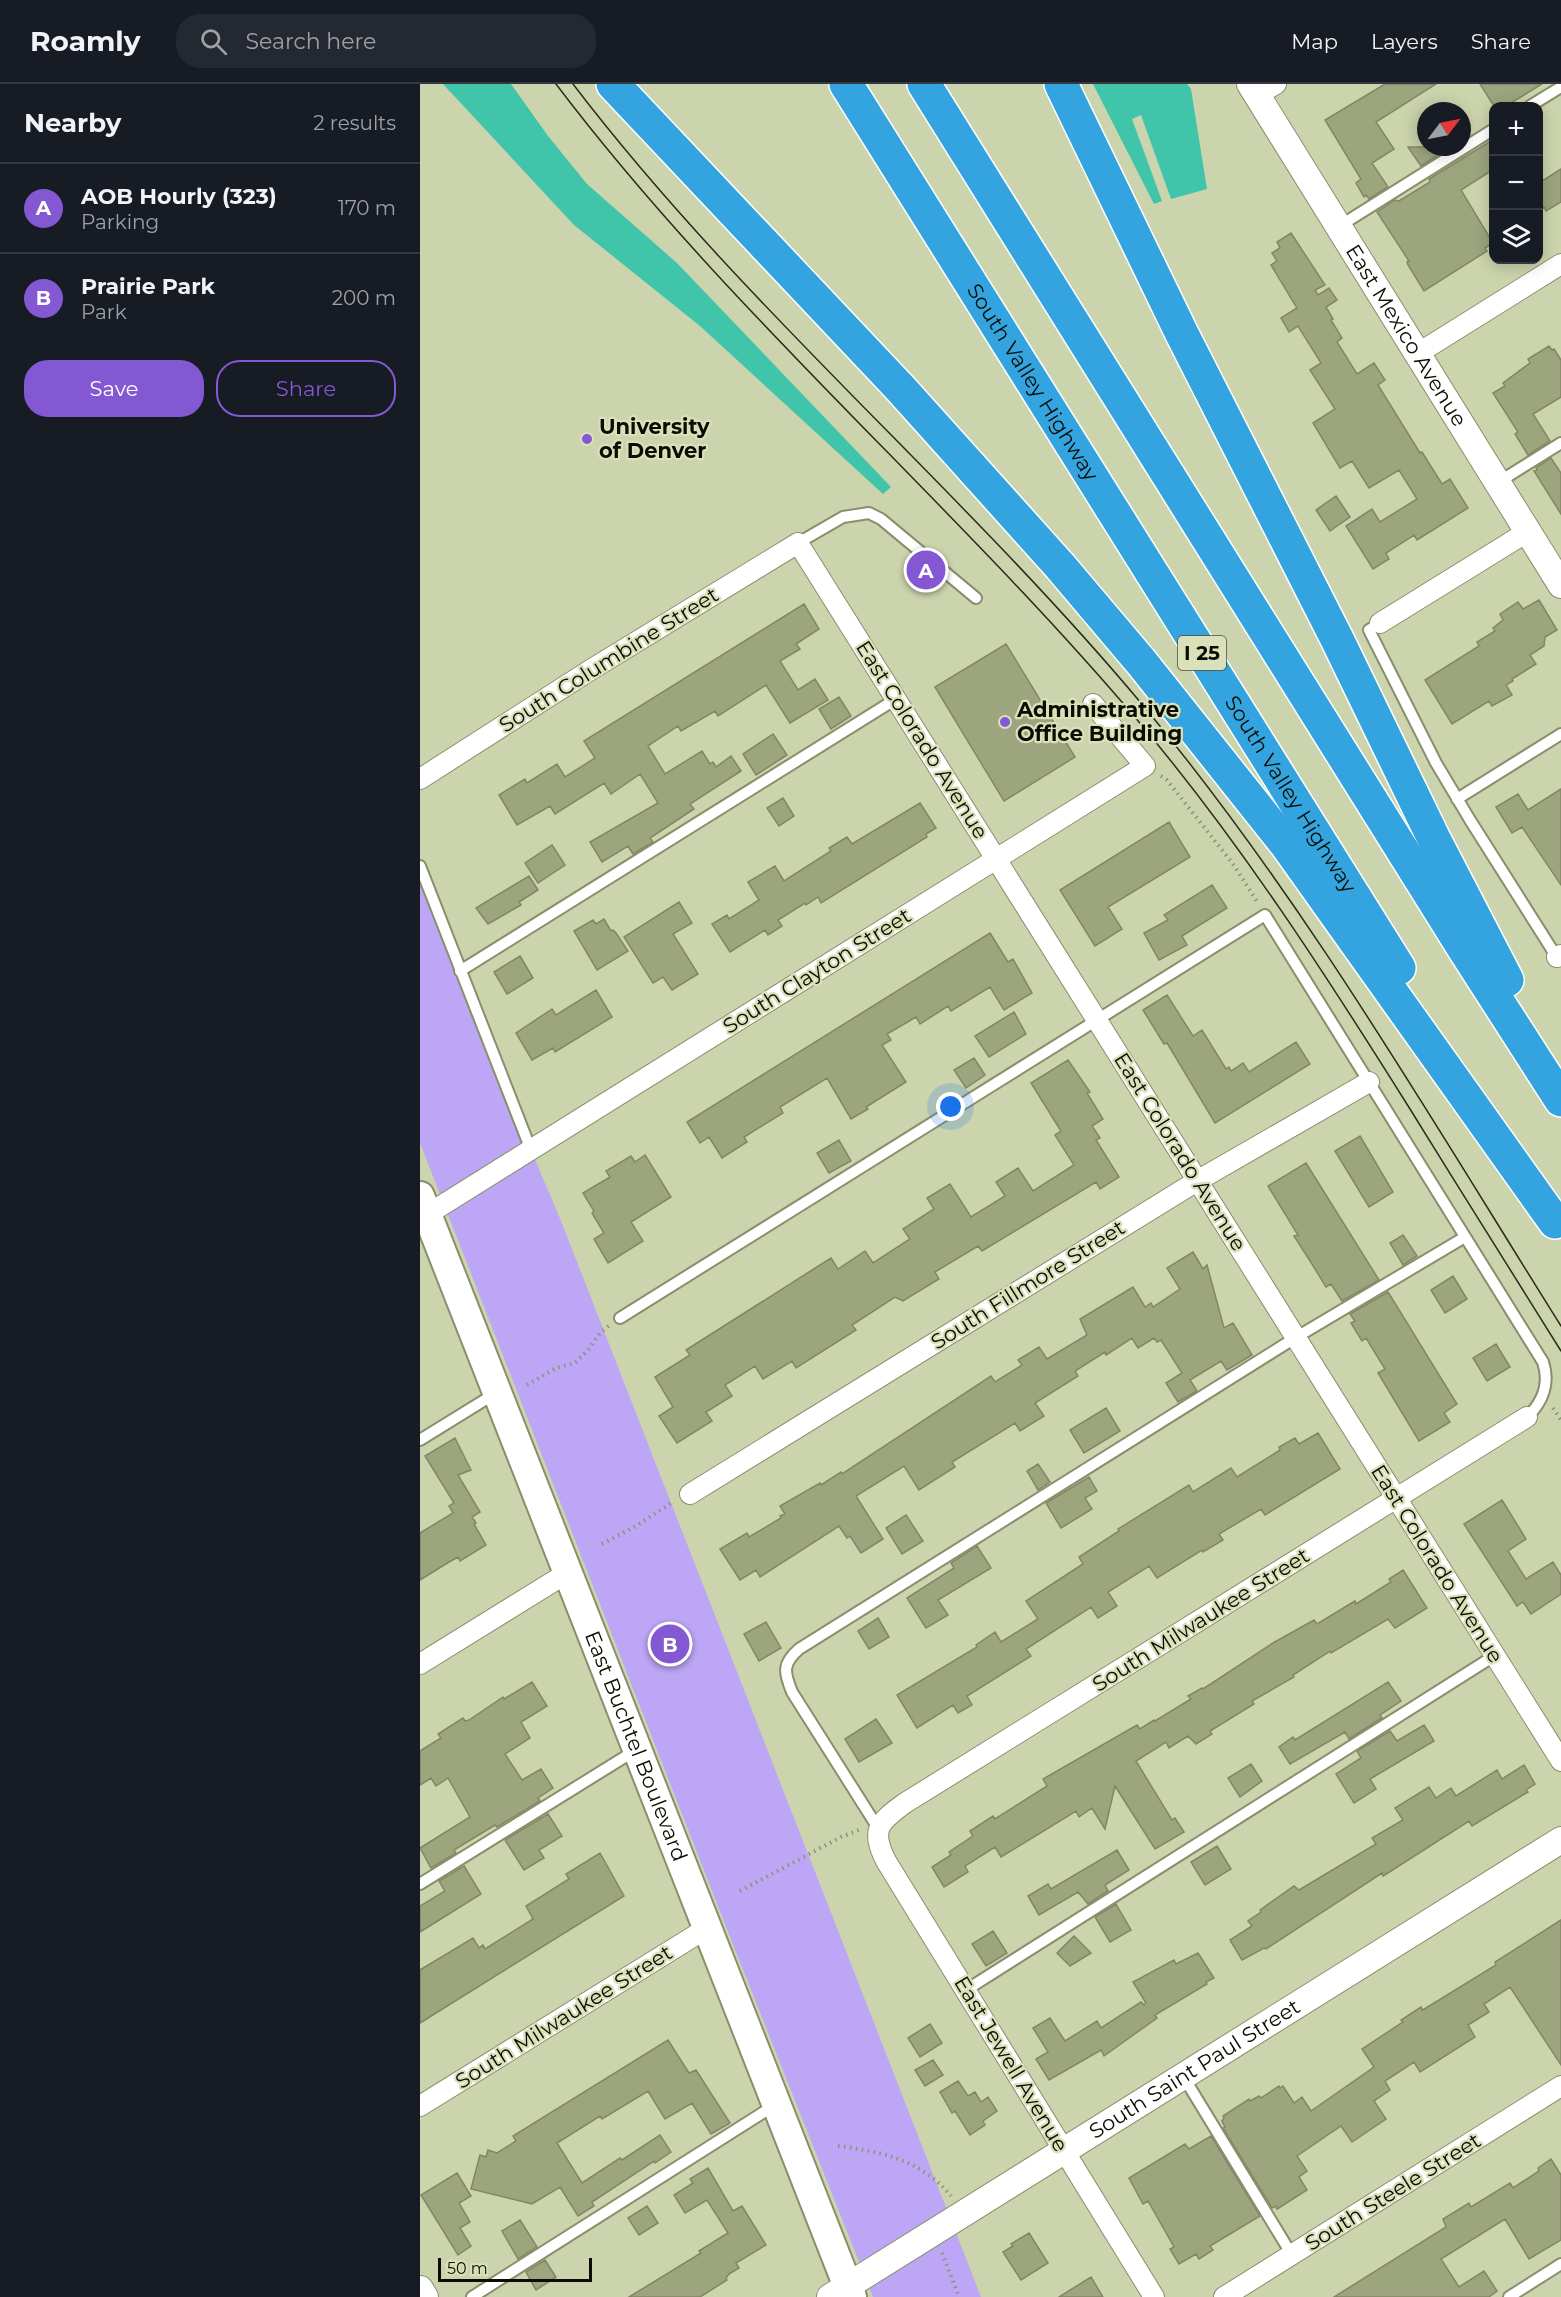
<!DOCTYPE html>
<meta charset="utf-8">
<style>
:root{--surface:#171b24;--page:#242831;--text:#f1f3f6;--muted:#9ea1a6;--line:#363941;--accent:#8458d2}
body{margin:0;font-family:Montserrat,sans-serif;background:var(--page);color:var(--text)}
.controls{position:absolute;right:18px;top:18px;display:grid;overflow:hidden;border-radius:12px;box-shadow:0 3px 15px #0003}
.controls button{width:54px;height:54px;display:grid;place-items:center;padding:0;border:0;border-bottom:2px solid var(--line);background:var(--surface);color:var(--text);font:30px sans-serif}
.compass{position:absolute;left:997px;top:18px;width:54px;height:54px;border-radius:50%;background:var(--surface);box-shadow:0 3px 15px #0003;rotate:58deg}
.scale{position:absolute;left:18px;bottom:15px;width:154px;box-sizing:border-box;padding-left:6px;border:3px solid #0b0d02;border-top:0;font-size:16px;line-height:21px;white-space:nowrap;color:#0b0d02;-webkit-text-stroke:4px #d9e1ba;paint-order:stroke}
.you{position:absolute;left:531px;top:1023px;width:21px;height:21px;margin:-15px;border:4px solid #fff;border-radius:50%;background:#1a73e8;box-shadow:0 0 0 9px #1a73e833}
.badge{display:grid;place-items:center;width:39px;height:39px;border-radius:50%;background:var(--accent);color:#fff;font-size:20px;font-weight:700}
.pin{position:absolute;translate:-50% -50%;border:3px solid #fff;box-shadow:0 2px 6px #0006}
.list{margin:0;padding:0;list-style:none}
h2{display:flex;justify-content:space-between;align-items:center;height:78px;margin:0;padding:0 24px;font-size:26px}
h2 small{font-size:20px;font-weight:400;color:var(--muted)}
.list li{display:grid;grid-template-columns:39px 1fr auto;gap:18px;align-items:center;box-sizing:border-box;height:90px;padding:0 24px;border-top:2px solid var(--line)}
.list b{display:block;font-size:22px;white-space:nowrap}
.list p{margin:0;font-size:20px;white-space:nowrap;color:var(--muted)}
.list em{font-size:20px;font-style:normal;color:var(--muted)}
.actions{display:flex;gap:12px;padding:18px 24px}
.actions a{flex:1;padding:14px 0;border:2px solid var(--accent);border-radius:24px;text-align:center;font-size:21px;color:var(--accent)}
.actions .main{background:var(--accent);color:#fff}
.icon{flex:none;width:33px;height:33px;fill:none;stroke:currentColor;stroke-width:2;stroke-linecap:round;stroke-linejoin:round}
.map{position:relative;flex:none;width:1141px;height:2213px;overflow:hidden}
header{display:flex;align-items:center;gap:36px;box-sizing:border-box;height:84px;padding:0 30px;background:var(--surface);border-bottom:2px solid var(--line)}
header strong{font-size:28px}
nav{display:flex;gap:33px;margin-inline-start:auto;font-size:21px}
.search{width:420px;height:54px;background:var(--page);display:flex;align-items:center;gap:15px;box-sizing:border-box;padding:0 21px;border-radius:24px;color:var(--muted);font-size:22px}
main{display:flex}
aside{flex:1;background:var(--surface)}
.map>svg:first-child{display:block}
.green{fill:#bda6f6}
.water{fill:#40c4aa}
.building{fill:#9da57f;stroke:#808763;stroke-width:1.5}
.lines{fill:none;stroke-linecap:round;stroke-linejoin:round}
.service-casing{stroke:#888f6b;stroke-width:14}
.minor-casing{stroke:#888f6b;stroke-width:22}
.tertiary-casing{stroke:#888f6b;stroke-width:28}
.secondary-casing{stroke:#888f6b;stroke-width:32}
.motorway-casing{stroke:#fff;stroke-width:36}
.path{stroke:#8d9375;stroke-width:4;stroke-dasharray:1.5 4.5;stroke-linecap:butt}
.service{stroke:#fff;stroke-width:10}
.minor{stroke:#fff;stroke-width:20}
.tertiary{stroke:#fff;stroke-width:26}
.secondary{stroke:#fff;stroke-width:28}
.motorway{stroke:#33a4df;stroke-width:33}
.tram{stroke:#292c1c;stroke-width:1.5}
.poi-dot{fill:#8458d2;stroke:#d9e1ba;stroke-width:2}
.labels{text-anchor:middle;stroke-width:4.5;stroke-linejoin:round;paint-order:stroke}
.shield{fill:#d9e1ba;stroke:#494d39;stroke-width:1.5}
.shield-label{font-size:20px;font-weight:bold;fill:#0b0d02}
.street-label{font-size:21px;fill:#0b0d02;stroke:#d9e1ba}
.poi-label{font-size:21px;font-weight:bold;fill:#0b0d02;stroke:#d9e1ba;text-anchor:start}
</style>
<header>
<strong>Roamly</strong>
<div class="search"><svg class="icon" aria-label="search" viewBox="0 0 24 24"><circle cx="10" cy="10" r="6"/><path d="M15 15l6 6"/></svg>Search here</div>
<nav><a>Map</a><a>Layers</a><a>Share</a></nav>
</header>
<main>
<aside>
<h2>Nearby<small>2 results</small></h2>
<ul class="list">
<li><span class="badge">A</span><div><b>AOB Hourly (323)</b><p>Parking</p></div><em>170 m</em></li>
<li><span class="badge">B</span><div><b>Prairie Park</b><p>Park</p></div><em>200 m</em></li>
</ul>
<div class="actions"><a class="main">Save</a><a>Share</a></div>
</aside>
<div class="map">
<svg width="1141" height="2213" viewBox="0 0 1141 2213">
<rect width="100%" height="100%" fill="#ccd4ad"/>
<path class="green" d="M0,782L111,1066L141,1137L561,2213H453L312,1858L0,1059Z"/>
<path class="water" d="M23,0H91L128,52L167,100L257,179L471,403L463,410L280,242L154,141Z
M673,0H767L771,5L787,105L751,115L721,31L712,35L742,117L734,120Z"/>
<path class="building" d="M965,0H1016L956,38L974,65L952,79L968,103L949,115L946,111L944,113L936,99L941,95L905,36Z
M1060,0H1122L1086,22H1074Z
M1074,55V85L1041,106L1073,159L1065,164L1067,167L1004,207L988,181L987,178L989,177L957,128L975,116L979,117L1010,98L1009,95Z
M988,63H1031L1001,82Z
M1141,85V118L1126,127L1124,123L1119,126V99Z
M871,149L905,201L895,206L898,211L909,204L917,216L906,223L913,235L911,236L922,254L917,258L937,290L954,279L965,296L958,301L1000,369L1002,368L1022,400L1030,395L1048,424L997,456L994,451L966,469L969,475L953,485L926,442L952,425L960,438L997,415L979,386L949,404L932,377L920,384L893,339L915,325L890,286L901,279L878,242L869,248L861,234L877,224L851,181L857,177L852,169L860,164L857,158Z
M1129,262L1132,266L1134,265L1141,276V313L1113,330L1130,357L1108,371L1095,350L1098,348L1073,309L1085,302L1083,299L1110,279L1108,275Z
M1131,374L1141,389V430L1114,387L1117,386L1116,384Z
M916,412L930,433L910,447L896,426Z
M1119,516L1137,546L1125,553L1124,562L1110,571L1116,580L1092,595L1093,597L1086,601L1092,611L1072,622L1069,617L1032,640L1005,596L1059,562L1057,558L1075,547L1073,544L1083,536L1080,530L1098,518L1103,525Z
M384,520L399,545L376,560L380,565L360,577L378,606L395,595L408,616L370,639L346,601L298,632L295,627L261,647L258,642L228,662L245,690L282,667L290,680L293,678L296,683L311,672L321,687L270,720L274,725L230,754L233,758L213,770L208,762L182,778L170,758L238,719L220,690L191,710L184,699L135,730L130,722L97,741L79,711L105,695L107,699L137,680L145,693L175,674L164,657Z
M586,560L655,673L584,717L515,603Z
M419,613L431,632L411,645L399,625Z
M353,650L367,671L336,691L323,670Z
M1141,705V801L1102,743L1092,749L1076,723L1098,710L1108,726Z
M363,714L374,732L359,742L347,724Z
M500,719L516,744L506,750L507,753L401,819L398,813L386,821L385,819L358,836L362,842L348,851L345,846L310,868L292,840L307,831L309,835L339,816L328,798L355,782L364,797L411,767L409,764L427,753L432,760Z
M749,738L770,773L688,823L702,845L675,862L640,806Z
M132,761L145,781L118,799L105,779Z
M109,792L118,806L99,818L101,821L68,840L56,824Z
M792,801L807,824L762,852L767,861L739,876L724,849L748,836L744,831Z
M259,818L272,839L253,850L278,890L252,906L243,893L233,899L204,853Z
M184,835L191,847L193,846L196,849L208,867L177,886L154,847L173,836L176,840Z
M570,849L588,878L593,875L612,909L584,926L570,903L531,927L528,922L500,940L496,933L467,950L471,956L462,961L486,998L446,1023L448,1025L431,1035L407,994L360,1023L363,1029L324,1053L327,1058L302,1074L289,1053L280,1059L267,1038Z
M100,872L113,894L87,910L74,888Z
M176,906L192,933L135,968L133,964L112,976L96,949L132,925L136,931Z
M747,911L773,952L782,946L806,985L809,983L811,987L823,979L829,988L876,958L890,980L795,1039L747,959L744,960L723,926Z
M594,928L606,950L569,973L555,952Z
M554,974L565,991L546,1004L534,986Z
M648,976L670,1008L667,1009L683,1035L672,1042L680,1054L676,1056L699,1093L680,1105L676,1098L562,1167L558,1162L515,1188L519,1195L483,1217L475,1213L432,1241L436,1246L376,1284L372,1277L343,1295L335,1282L305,1301L312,1312L286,1328L292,1337L257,1359L239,1332L253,1323L235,1293L270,1271L266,1266L411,1174L418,1185L445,1167L453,1179L490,1155L483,1145L514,1125L507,1114L530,1100L551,1133L585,1112L576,1098L598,1084L613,1107L654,1081L635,1051L641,1047L611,999Z
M940,1052L973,1108L949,1123L915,1067Z
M419,1056L431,1077L409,1089L397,1069Z
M225,1071L251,1113L211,1138L223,1157L188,1179L174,1155L184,1149L172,1129L174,1127L163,1109L190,1093L186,1087L211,1072L215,1078Z
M886,1079L959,1196L922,1217L911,1200L906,1203L892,1180L874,1152L878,1151L848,1102Z
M983,1151L997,1172L983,1181L970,1159Z
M773,1168L783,1185L787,1181L804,1244L813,1239L832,1271L807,1286L801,1277L770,1296L777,1307L758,1318L746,1299L762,1289L741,1256L737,1258L734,1254L718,1264L712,1254L686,1271L685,1268L655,1287L658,1292L615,1319L624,1332L600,1347L595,1339L532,1378L535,1383L499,1406L484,1382L436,1412L463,1455L441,1469L430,1452L427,1454L419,1442L340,1493L336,1486L320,1496L300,1465L327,1449L329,1453L361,1434L360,1432L365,1430L360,1422L400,1399L401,1401L421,1388L422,1390L571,1292L575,1298L602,1281L598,1276L619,1263L627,1275L667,1251L660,1235L713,1203L725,1223L731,1219L733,1223L760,1205L747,1184Z
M1033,1192L1047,1215L1025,1229L1011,1206Z
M968,1208L1037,1320L1024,1329L1030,1338L999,1357L958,1289L965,1285L946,1254L942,1257L931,1239L935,1237L930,1230Z
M1076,1260L1090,1283L1067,1297L1053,1274Z
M686,1324L700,1347L664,1369L650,1346Z
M898,1349L920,1385L845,1431L841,1425L799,1450L803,1456L783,1468L782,1466L737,1494L729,1482L688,1508L697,1522L678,1534L671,1523L606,1565L611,1572L547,1612L552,1621L538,1629L533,1621L497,1644L477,1611L557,1563L556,1561L575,1548L581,1558L618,1535L606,1517L663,1480L659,1473L699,1447L698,1445L769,1401L773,1408L811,1384L817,1393L860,1366L859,1363L875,1354L879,1360Z
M35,1354L51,1386L38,1391L60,1428L52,1433L56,1439L54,1440L66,1461L40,1477L38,1473L29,1478L0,1496V1449L33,1429L29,1422L34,1419L5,1372Z
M618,1380L630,1398L618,1406L607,1387Z
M669,1393L677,1407L665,1414L672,1425L641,1444L626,1419Z
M1082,1416L1106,1455L1088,1467L1106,1495L1133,1478L1141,1491V1510L1111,1530L1103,1518L1097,1522L1044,1440Z
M486,1431L503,1457L482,1470L466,1444Z
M557,1462L571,1484L518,1516L528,1531L506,1544L487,1514L534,1484L531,1479Z
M983,1486L1007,1524L975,1544L968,1535L911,1569L910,1567L873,1591L874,1593L832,1617L834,1620L790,1647L792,1650L776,1660L768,1652L749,1664L746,1658L716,1677L752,1736L755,1734L764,1748L735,1765L695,1702L685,1745L672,1724L659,1733L656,1727L581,1773L575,1763L545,1782L548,1788L524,1803L512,1783L531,1771L529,1768L553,1752L550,1747L573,1732L575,1735L627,1702L623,1695L717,1641L720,1645L734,1636L735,1637L771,1615L768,1612L782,1604L783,1605L853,1559L894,1536L897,1540L935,1517L936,1520L971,1498L969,1495Z
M458,1534L469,1553L449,1565L438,1547Z
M346,1538L361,1564L339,1577L324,1550Z
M112,1598L127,1622L101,1638L110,1654L85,1670L102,1696L121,1685L133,1704L118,1714L120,1717L77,1743L75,1741L34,1766L36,1769L11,1784L0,1764L50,1733L28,1694L16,1702L11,1694L0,1701V1667L21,1654L18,1650L43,1634L45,1637L49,1636L83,1613L84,1615Z
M968,1598L981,1617L960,1631L962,1634L929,1655L925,1648L870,1680L859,1663L873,1653L875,1656Z
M456,1635L472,1659L439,1678L425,1655Z
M1004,1641L1014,1657L950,1695L956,1705L934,1719L916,1690L941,1674L937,1667L970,1647L977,1657Z
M831,1680L842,1697L820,1713L808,1694Z
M1104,1681L1115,1700L1106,1706L1108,1708L1052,1742L1049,1737L971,1787L963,1792L962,1789L846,1865L844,1864L822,1876L810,1856L832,1842L828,1837L841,1828L840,1826L874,1802L879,1806L956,1760L952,1754L983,1736L975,1724L1009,1703L1016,1714L1031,1704L1036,1712L1077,1686L1082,1695Z
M128,1730L142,1752L119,1766L124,1774L104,1786L85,1756Z
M797,1762L811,1785L785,1801L771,1778Z
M697,1766L709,1786L685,1801L688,1807L668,1820L658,1808L619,1831L608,1812L628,1800L631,1805Z
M180,1769L204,1812L0,1939V1886L53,1854L59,1864L63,1861L65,1865L113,1835L106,1822L149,1795L146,1790Z
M44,1782L61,1810L0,1848V1822L25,1807L19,1797Z
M696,1820L711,1846L690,1858L675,1833Z
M1141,1836V1981L1090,1903L1064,1920L1069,1928L1048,1941L1055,1953L1000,1988L994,1978L965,1997L970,2006L954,2017L966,2035L932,2058L921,2042L877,2072L887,2087L879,2093L887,2106L857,2125L856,2122L852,2124L803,2044L805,2043L802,2037L804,2034L803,2032L829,2015L830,2017L839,2012L841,2014L859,2002L860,2004L863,2002L874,2019L882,2013L891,2027L954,1983L942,1965L983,1938L981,1936L1001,1923L1002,1926L1006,1924L1076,1881L1075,1878Z
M573,1847L587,1869L566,1882L552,1860Z
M654,1852L671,1869L650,1882L637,1869Z
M778,1869L794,1894L786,1898L787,1900L735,1931L737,1934L684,1972L681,1966L629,1996L616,1975L628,1968L613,1944L630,1934L645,1957L677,1937L681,1944L721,1918L724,1921L726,1919L713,1898L754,1876L756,1880Z
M510,1940L522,1959L500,1973L488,1954Z
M248,1956L269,1989L276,1986L310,2039L291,2050L272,2019L245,2035L228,2007L182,2035L180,2032L137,2059L162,2099L200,2074L202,2076L240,2051L251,2068L235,2079L234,2077L172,2118L174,2122L158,2132L140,2103L112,2120L51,2105L60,2071L66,2073L68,2066L77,2069L96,2057L93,2052Z
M513,1976L523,1991L505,2002L495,1986Z
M538,1997L548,2012L555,2008L561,2018L568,2013L577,2027L563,2037L565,2041L550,2051L535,2027L532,2029L520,2008Z
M791,2052L840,2132L790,2162L793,2166L779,2175L776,2170L759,2180L750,2165L754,2163L728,2117L723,2120L709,2094L765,2060L769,2065Z
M1131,2075L1141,2091V2156L1109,2175L1085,2135L1021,2175L1039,2203L1064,2187L1077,2207L1069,2213H914L1026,2143L1023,2135L1049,2119L1051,2123L1090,2099L1093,2104L1119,2087L1118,2084Z
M288,2084L313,2127L322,2122L346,2161L316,2179L319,2184L309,2190L306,2194L307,2196L280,2213H209L281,2169L279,2167L308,2149L287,2116L265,2129L254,2111L273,2099L270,2095Z
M37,2089L51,2112L39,2119L50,2138L40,2144L51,2162L38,2171L1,2111Z
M227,2122L238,2139L219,2151L208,2134Z
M100,2136L117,2163L98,2175L82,2147Z
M609,2149L628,2179L601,2196L583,2168L593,2162L591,2160Z
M125,2176L136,2193L116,2206L106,2188Z
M671,2193L683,2213H639Z"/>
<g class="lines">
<g class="service-casing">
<path id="service" d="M1110,22L1141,3
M918,143L1074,45
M1077,399L1141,359
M378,459L423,433L449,429L461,435L556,514
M960,539L949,546L1016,679L1050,736L1138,875
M1037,715L1141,650
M0,782L111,1066
M40,887L476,615
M200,1234L845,831L1123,1278C1130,1299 1123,1318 1107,1333
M0,1356L76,1309
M458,1744L372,1608C364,1588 362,1580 379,1565L875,1254L1045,1153
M0,1800L216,1666
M546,1906L1074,1572
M763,1992L872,2171
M52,2213L355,2021
M1089,2213L1141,2180"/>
</g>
<g class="minor-casing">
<path id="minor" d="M837,11L856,0
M997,270L1141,180
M960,539L1107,448
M0,695L172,585L378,459L1141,1677
M1137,873L1141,871
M0,1135L725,682L673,620
M270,1410L777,1097L949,998
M0,1580L147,1489
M0,2022L287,1844
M734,2213L466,1777C450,1745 459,1738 485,1719L1107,1333
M804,2213L1141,2002"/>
</g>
<g class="tertiary-casing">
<g id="tertiary">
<path id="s1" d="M830,0L1141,501"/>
<path d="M0,2205L5,2213"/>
<path id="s2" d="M410,2213L1141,1756"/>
</g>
</g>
<g class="secondary-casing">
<g id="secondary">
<path id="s3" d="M0,1112L432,2213"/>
</g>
</g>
<g class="motorway-casing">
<g id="motorway">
<path d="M193,0L481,305L640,482L722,579L866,760L1135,1138"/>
<path id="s4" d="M426,0L979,884"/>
<path d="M504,0L1046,868L1141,1016"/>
<path d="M641,0L762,250L917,555L1013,753L1087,896"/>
</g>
</g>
<path class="path" d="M741,692L747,696L813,780L838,819
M107,1301L136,1284L155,1279L168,1266L180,1249L190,1241
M1133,1324L1141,1336
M182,1460L216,1442L253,1418
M320,1807L421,1753L439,1746
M418,2062C461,2067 503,2077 531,2112
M522,2169L539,2213"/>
<use href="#service" class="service"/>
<use href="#minor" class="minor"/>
<use href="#tertiary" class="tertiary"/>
<use href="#secondary" class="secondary"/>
<use href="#motorway" class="motorway"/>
<path class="tram" d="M136,0C310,230 533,418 719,638C821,759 906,891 990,1025C1040,1106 1091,1187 1141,1267
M153,0C323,223 541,404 721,619C882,812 1008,1030 1141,1242"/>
</g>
<g class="poi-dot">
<circle cx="167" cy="355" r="6"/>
<circle cx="585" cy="638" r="6"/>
</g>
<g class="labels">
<rect class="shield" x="758" y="552" width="48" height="34" rx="4.5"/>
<g class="shield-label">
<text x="782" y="576">I 25</text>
</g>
<g class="street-label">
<text dy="7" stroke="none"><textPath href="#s1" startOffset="296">East Mexico Avenue</textPath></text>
<text dy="7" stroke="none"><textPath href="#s4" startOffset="352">South Valley Highway</textPath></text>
<text transform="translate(189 576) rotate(-32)" y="7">South Columbine Street</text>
<text transform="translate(502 656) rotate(58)" y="7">East Colorado Avenue</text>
<text dy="7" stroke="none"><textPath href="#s4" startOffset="838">South Valley Highway</textPath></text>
<text transform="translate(397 887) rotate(-32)" y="7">South Clayton Street</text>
<text transform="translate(760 1068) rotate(58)" y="7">East Colorado Avenue</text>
<text transform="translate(608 1201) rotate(-32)" y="7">South Fillmore Street</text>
<text transform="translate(1017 1480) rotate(58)" y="7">East Colorado Avenue</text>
<text transform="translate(781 1536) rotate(-32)" y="7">South Milwaukee Street</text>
<text dy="7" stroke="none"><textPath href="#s3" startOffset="591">East Buchtel Boulevard</textPath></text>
<text transform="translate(144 1933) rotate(-32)" y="7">South Milwaukee Street</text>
<text transform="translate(591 1980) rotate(59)" y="7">East Jewell Avenue</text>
<text dy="7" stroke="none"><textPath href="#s2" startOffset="430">South Saint Paul Street</textPath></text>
<text transform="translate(973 2108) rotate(-32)" y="7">South Steele Street</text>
</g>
<g class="poi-label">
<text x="179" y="350">University<tspan x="179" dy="24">of Denver</tspan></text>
<text x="597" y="633">Administrative<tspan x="597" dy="24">Office Building</tspan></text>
</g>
</g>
</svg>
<div class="controls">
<button>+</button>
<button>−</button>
<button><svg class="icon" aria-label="layers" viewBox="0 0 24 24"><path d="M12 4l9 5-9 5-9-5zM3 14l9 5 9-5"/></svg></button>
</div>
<svg class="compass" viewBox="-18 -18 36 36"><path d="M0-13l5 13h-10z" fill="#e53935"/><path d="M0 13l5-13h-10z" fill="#9ea1a6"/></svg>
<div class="scale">50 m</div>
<div class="you"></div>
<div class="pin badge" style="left:506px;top:486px">A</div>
<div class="pin badge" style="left:250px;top:1560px">B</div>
</div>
</main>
